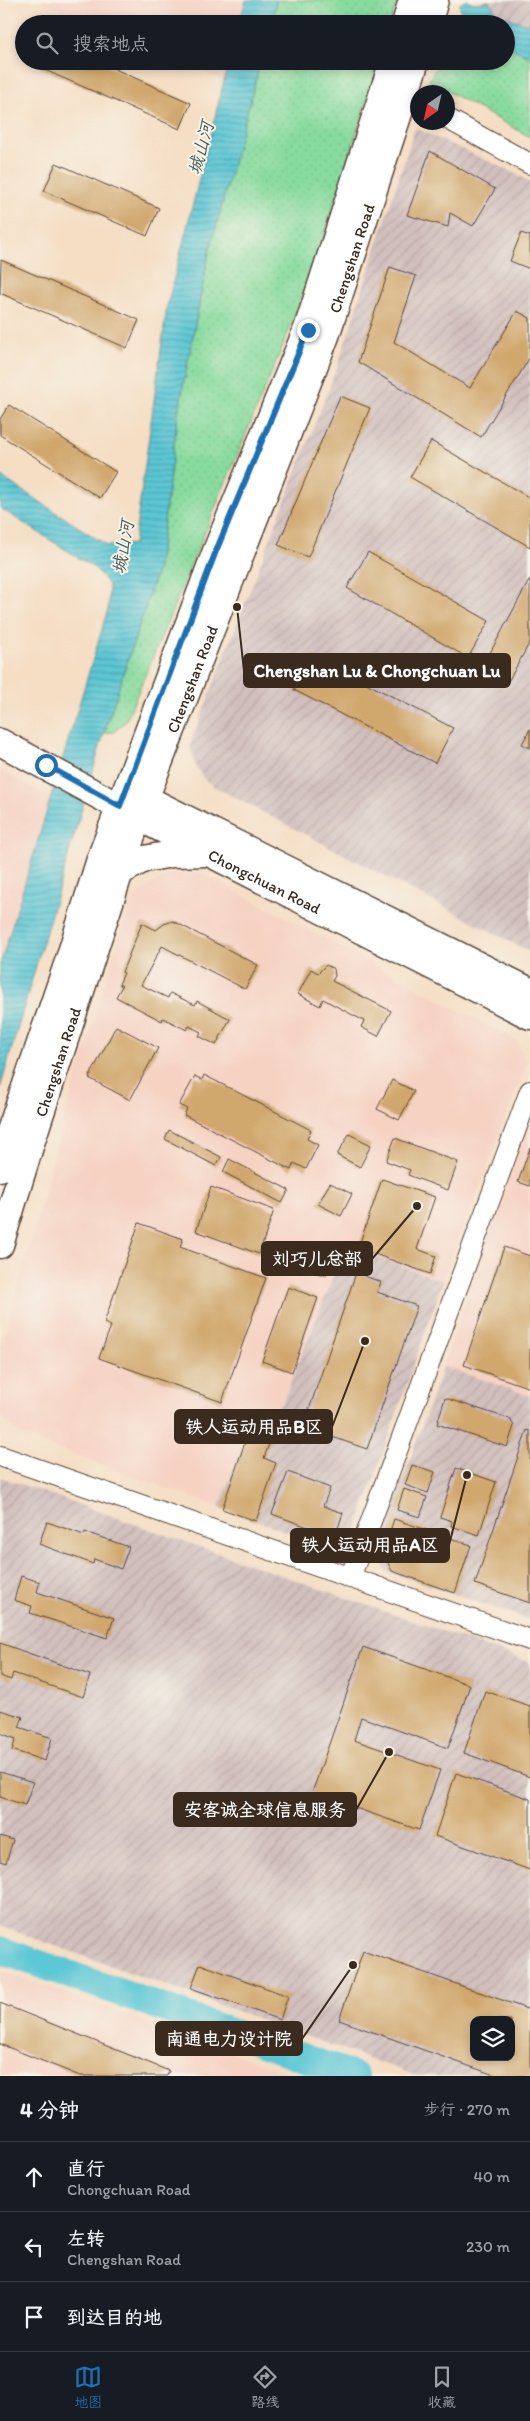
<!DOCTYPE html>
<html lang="zh">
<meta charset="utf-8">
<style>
:root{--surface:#171b24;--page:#242831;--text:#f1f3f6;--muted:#9ea1a6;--line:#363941;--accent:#1f6fb2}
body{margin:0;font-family:Itim,"LXGW WenKai TC",sans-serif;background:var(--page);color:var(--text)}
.controls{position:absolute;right:15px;bottom:15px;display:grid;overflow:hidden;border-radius:10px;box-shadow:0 2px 8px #0003}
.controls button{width:45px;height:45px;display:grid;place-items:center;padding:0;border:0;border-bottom:1px solid var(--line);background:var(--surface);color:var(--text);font:25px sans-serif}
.compass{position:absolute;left:410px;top:85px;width:45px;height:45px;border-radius:50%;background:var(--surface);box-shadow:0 2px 8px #0003;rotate:214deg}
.stop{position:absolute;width:15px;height:15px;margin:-11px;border:4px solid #1f6fb2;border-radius:50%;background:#fff}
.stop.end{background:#1f6fb2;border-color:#fff;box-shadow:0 1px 5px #0008}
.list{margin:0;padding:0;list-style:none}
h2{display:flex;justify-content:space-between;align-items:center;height:65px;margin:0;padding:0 20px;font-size:21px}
h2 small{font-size:16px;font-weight:400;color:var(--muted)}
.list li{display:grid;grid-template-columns:32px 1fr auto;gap:15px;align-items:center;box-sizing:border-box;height:70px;padding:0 20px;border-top:1px solid var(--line)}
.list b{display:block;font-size:19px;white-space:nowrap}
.list p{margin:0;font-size:16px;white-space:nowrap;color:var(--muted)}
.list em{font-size:16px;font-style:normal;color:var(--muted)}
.icon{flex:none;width:28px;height:28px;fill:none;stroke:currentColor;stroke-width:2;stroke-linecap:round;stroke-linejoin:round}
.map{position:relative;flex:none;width:530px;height:2076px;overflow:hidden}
.search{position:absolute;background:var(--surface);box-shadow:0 2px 8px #0003;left:15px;right:15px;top:15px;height:55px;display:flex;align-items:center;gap:12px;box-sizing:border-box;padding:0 18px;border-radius:28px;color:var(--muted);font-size:19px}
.sheet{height:275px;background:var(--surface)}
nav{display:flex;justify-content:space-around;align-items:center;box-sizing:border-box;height:70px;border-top:1px solid var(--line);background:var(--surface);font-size:14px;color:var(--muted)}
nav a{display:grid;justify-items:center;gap:2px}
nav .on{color:var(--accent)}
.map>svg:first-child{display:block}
.built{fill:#f6d2c3}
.industrial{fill:url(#industrial-furrows);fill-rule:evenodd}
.grass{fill:url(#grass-dots);stroke:#61825e}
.water{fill:url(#water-rules);stroke:#4c787a}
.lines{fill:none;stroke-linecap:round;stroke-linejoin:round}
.river{stroke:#5cc7d5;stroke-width:28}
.building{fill:#d0a76d;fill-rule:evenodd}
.minor-casing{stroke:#574537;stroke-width:22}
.major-casing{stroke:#574537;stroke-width:29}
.minor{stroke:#fff;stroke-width:20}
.major{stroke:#fff;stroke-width:26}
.route{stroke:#1f6fb2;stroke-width:6}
.labels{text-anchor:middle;stroke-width:4;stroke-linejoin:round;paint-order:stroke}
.street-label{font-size:16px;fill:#3b2a1e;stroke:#f7f3e8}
.water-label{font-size:18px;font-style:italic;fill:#455955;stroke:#f7f3e8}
.leader{fill:none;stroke:#3b2a1e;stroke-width:2}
.callout-dot{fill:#3b2a1e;stroke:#f7f3e8;stroke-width:2}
.callout{fill:#3b2a1e;stroke:#3b2a1e;stroke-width:2}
.callout-label{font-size:18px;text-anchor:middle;font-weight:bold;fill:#fff}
</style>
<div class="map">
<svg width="530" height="2076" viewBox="0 0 530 2076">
<defs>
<pattern id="industrial-furrows" width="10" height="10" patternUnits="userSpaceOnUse" patternTransform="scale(1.25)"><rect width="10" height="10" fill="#d1bfbd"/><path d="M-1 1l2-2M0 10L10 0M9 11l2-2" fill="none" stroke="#b4a4a2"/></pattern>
<pattern id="grass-dots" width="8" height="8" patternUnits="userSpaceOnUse" patternTransform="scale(1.25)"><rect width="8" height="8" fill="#87db9e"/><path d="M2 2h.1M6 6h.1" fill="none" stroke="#75bc88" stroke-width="1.8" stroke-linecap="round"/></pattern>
<pattern id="water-rules" width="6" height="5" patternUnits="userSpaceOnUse" patternTransform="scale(1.25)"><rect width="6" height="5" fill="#5cc7d5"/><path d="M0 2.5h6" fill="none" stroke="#4da2ac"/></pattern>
</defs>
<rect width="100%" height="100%" fill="#f7f3e8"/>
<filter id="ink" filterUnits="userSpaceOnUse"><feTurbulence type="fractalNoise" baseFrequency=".02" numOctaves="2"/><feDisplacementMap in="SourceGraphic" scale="10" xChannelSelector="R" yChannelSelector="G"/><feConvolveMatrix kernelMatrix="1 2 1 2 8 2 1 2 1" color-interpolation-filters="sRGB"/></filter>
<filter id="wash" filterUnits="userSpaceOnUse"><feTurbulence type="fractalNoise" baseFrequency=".0096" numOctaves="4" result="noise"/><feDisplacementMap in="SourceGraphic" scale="20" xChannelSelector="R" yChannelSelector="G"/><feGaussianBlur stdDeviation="1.12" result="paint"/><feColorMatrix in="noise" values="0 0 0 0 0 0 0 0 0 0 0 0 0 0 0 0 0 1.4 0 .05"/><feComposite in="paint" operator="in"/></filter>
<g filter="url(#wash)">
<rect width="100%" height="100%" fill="#f5dec4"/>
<path class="built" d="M39,0H246L239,24H93Z
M180,61H229L223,80Z
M0,771L52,797L0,965Z
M198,871L517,1041L527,1063L443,1281L346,1245L283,1402L276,1408L258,1406L219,1507L25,1437L0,1417V1352L70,1098L131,899L167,874Z
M530,1116V1396L443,1366Z
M0,1970L297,2076H0Z"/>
<path class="industrial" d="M486,0H530V25L497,14Z
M415,128L504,168L530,182V952L213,786L204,779L195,765L190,745L338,365Z
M346,1245L443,1281L353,1539L332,1548L219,1507L258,1406L276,1408L283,1402Z
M443,1366L530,1396V1620L386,1571L377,1553Z
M0,1477L530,1662V2076H417L0,1926ZM474,2020H511V2057H474Z"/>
<path class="grass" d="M277,0H398L390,24H271Z
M462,14L478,22L479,24H457Z
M506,46L530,56V137L429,81L439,61H506Z
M261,61H379L322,244L289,331L126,721L114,732L104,733L158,568L178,413L209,252Z"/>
<path class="water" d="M246,0H277L271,24H239Z
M466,0L475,3L489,1L497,14L530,25V56L506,46V24H479L462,14L459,5Z
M229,61H261L209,252L178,413L158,568L104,733L0,1089V965L108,609L109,586L96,569L0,508V476L108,546L134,544L167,306Z"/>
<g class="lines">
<path class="river" d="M0,1950L355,2076"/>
</g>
<g id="blocks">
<path class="building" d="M43,61H97L191,103L180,129L40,68Z
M430,151L495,189L473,226L450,213L448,227L407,215Z
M56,163L159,208L147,236L44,191Z
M521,233L530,236V269L510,261Z
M1,260L139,320L127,348L0,293Z
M390,267L416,276L394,342L470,388L517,311L530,318V357L481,437L358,362Z
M340,396L370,408L308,557L278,545Z
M9,405L116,472L100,498L0,435V419Z
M431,441L530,498V547L410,477Z
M368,552L489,621L468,658L347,588Z
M530,579V642L509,680L483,666Z
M312,655L453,728L435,763L294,690Z
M530,729V748L522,744Z
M173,921L258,965L245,989L162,946L141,985L168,998L170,993L195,1005L197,1001L230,1019L216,1045L199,1036L201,1032L189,1026L187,1030L163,1018L162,1021L116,997L122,986L119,984L124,973L122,972L142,923L156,930L164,924Z
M326,965L334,969L335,976L332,981L391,1011L378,1036L361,1027L364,1021L323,999L320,1006L298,994L311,969L318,973Z
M116,1026L158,1048L130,1100L89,1078Z
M204,1075L311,1130L307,1139L318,1145L306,1169L294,1163L291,1170L184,1115L187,1109L179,1105L195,1076L202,1080Z
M392,1080L414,1091L399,1120L377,1109Z
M169,1130L221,1157L216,1166L165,1139Z
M349,1134L371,1145L360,1167L337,1155Z
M395,1138L458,1162L448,1190L408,1175L410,1170L386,1161Z
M530,1148V1186L518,1182Z
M229,1159L289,1190L282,1203L223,1172Z
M382,1179L435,1197L417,1249L436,1256L430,1274L358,1248Z
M330,1183L352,1194L341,1216L318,1204Z
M211,1187L274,1210L259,1254L196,1231Z
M139,1223L183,1239L180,1247L266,1278L222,1402L99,1358L111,1326L104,1323Z
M504,1247L530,1256V1388L464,1365Z
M303,1248L332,1258L326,1276L297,1266Z
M356,1273L381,1282L377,1292L417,1306L367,1449L303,1427Z
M288,1287L318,1298L292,1372L262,1361Z
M445,1398L510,1419L514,1426L507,1447L437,1424Z
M253,1419L275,1427L264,1458L276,1463L256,1521L222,1509Z
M527,1430L530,1431V1603L475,1584Z
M412,1465L435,1472L428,1493L405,1485Z
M456,1468L496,1482L479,1535L451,1526L452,1521L440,1517Z
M288,1472L330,1488L323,1506L343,1513L335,1537L272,1514Z
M404,1489L427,1497L420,1517L397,1510Z
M394,1519L471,1545L455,1593L392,1571L383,1553Z
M47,1522L84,1535L85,1532L129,1547L121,1569L94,1559L93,1564L39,1544Z
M21,1576L40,1582L37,1592L114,1618L107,1638L30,1613L32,1606L14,1600Z
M0,1643L90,1675L83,1697L13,1673L11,1680L0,1676Z
M363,1647L470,1685L448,1748L361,1717L354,1740L440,1770L419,1830L312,1793Z
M485,1691L530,1706V1777L464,1753Z
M0,1710L23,1717L19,1727L52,1738L45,1761L12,1750L16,1739L0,1733Z
M0,1772L33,1782L25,1805L0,1797Z
M456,1773L530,1799V1870L435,1836Z
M0,1836L13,1840L6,1863L0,1861Z
M363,1951L530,2010V2076H497L339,2020ZM474,2020H511V2057H474Z
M200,1964L288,1996L280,2020L191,1988Z
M0,2003L169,2071L167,2076H80L0,2044Z"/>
</g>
</g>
<g filter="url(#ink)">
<use href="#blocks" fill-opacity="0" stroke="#574537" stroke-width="1"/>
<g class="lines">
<g class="minor-casing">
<path id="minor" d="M448,119L530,164
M0,1456L530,1640
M350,1578L530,1091"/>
</g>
<g class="major-casing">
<g id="major">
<path d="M405,24L412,0"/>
<path d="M428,24L435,0"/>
<path id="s1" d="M0,742L138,817L530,1016"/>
<path d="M131,791L530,991"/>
<path d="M120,872L144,859L172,854L207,853"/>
<path d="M0,1168L9,1134L69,959L100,859L216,551L307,329L393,61"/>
<path id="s2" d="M0,1245L32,1140L138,817L326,336L416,61"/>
</g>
</g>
<use href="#minor" class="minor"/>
<use href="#major" class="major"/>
</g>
</g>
<g class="lines" filter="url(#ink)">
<path class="route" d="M46,765L120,806L216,551L308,330"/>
</g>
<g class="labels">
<g class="street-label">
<text dy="6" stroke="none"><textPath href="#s2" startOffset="1048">Chengshan Road</textPath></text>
<text dy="6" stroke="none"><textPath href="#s2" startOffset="598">Chengshan Road</textPath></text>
<text dy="6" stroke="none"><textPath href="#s1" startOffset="299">Chongchuan Road</textPath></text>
<text dy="6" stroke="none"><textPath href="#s2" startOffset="192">Chengshan Road</textPath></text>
</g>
<g class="water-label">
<text transform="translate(201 148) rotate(-75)" y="6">城山河</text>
<text transform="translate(123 547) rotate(-80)" y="6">城山河</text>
</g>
</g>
<path class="leader" d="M237 607L244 671M417 1206L372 1259M365 1341L332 1427M467 1475L449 1545M389 1752L356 1810M353 1965L302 2039"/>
<g class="callout-dot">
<circle cx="237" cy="607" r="5"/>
<circle cx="417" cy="1206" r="5"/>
<circle cx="365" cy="1341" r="5"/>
<circle cx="467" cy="1475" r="5"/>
<circle cx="389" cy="1752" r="5"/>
<circle cx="353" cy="1965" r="5"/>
</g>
<g class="callout">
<rect x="244" y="654" width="266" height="33" rx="5"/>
<rect x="262" y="1242" width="110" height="33" rx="5"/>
<rect x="175" y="1410" width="157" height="33" rx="5"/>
<rect x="291" y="1529" width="158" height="33" rx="5"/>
<rect x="174" y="1793" width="182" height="33" rx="5"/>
<rect x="156" y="2022" width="146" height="33" rx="5"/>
</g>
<g class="callout-label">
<text x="377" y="677">Chengshan Lu &amp; Chongchuan Lu</text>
<text x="317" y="1265">刘巧儿总部</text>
<text x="254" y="1433">铁人运动用品B区</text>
<text x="370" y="1551">铁人运动用品A区</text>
<text x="265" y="1816">安客诚全球信息服务</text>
<text x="229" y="2045">南通电力设计院</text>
</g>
</svg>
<div class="controls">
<button><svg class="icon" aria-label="layers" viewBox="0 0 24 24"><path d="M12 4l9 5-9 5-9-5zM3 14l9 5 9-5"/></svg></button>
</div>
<svg class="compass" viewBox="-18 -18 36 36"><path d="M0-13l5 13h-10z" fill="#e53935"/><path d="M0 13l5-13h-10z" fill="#9ea1a6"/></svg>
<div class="stop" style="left:46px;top:765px"></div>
<div class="stop end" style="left:308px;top:330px"></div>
<div class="search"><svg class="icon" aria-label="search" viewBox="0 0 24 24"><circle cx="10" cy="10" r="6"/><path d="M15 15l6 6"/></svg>搜索地点</div>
</div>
<section class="sheet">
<h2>4 分钟<small>步行 · 270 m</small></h2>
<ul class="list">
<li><svg class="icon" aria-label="ahead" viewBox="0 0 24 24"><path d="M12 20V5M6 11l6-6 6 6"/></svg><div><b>直行</b><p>Chongchuan Road</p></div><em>40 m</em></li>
<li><svg class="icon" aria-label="left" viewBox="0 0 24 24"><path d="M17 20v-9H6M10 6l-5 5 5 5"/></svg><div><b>左转</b><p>Chengshan Road</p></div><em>230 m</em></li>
<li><svg class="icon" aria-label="arrive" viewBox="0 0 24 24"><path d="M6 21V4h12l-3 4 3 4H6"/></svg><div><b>到达目的地</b></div></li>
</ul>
</section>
<nav>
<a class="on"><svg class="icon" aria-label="map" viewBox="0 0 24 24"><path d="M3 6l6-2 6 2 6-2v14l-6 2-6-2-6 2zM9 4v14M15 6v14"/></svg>地图</a>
<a><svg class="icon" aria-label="directions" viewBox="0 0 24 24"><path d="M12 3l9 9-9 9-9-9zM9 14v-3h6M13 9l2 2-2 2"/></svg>路线</a>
<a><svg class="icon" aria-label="saved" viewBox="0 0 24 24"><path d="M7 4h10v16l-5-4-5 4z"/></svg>收藏</a>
</nav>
